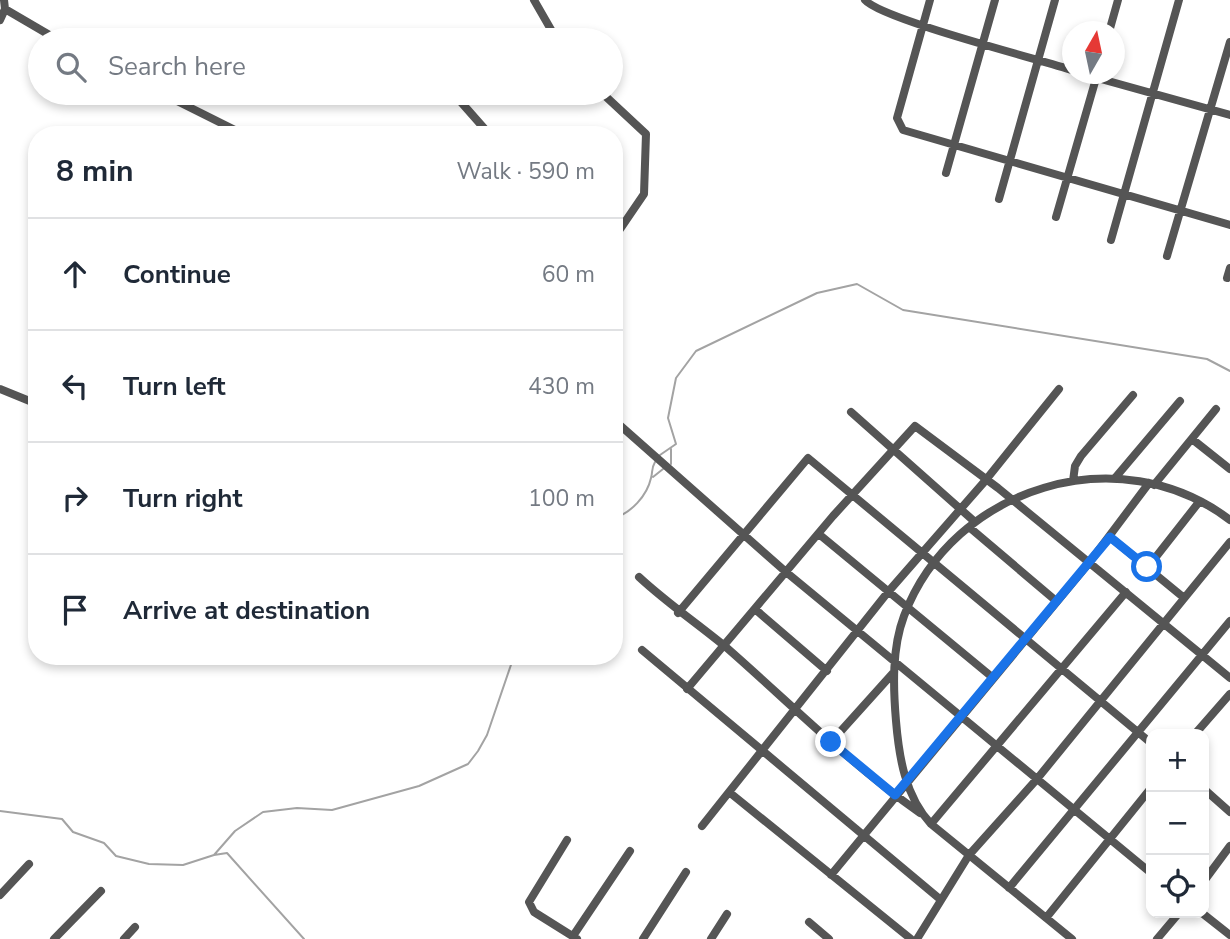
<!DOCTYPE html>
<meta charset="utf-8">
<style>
:root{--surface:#fff;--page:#f2f2f3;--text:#1f2937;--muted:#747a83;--line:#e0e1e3}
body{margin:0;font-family:"Nunito Sans",sans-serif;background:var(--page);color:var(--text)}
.controls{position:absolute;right:21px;bottom:21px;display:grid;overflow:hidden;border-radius:14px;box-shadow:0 4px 10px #0003}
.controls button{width:63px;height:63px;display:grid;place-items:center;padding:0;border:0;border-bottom:2px solid var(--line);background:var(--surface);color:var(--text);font:35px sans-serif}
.compass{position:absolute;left:1062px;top:21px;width:63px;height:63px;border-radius:50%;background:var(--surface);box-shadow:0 4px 10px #0003;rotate:9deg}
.stop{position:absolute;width:21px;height:21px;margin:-16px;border:5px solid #1a73e8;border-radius:50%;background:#fff}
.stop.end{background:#1a73e8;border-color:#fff;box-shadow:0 2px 7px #0008}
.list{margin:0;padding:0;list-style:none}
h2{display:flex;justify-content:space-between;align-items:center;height:91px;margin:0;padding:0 28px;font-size:30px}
h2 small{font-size:23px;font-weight:400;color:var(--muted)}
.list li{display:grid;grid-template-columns:46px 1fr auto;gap:21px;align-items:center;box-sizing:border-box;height:112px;padding:0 28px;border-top:2px solid var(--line)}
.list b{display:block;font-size:26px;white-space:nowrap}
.list em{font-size:23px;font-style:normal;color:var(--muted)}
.icon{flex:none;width:38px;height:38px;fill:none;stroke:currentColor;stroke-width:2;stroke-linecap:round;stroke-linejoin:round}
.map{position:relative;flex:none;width:1230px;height:939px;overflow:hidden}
.search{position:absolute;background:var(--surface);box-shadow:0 4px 10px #0003;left:28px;top:28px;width:595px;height:77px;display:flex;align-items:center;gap:18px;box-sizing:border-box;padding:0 24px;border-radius:38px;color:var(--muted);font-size:26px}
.panel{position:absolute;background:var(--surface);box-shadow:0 4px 10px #0003;left:28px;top:126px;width:595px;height:539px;border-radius:28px}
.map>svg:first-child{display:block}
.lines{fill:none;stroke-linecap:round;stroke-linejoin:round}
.stream{stroke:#a3a3a3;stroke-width:2}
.minor{stroke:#555;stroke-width:8}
.route{stroke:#1a73e8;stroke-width:9}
</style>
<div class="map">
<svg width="1230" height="939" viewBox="0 0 1230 939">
<rect width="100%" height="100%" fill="#fff"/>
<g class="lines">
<path class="stream" d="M660,455L676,444L668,418L676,378L696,351L817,293L857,284L903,310L1207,359L1230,371
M671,464V449
M653,477L663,469
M614,518C631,513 647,496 651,478C653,471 651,469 655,462
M0,811L62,819L73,832L104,843L116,856L149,864L183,865L214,855L235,831L263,812L297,808L332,810L419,786L468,764L478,751L487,735L514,656
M214,855L227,853L304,939"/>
<path class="minor" d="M534,0L557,40
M865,0C881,19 1038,59 1072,70
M930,0L897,118L903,130L1230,225
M5,9L58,40
M0,20L5,9L4,0
M1109,32L1118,0
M1083,74L1230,115
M161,93L245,135
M453,93L490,135
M602,93L646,134L644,194L614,238
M946,173L995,0
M999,199L1055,0
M1056,217L1097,75
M1111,240L1179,0
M1167,256L1230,42
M1227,278L1230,268
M0,389L37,404
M851,412L975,522
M614,420L786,572L1151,873
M1192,439L1230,469
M1115,478L1180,401
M1073,481L1075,466L1081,456L1133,395
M1154,485L1216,409
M969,527L1055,600
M820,535L992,677
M1110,537L1183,597
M1148,567L1199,502
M639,577C667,603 698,624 727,648C791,704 850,764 920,813
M756,610L827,671
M678,613L808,458L1151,743
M642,650L941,900
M687,689L833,516L915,426L998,488L1230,678
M1195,734L1230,694
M831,742L894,672
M1204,789L1230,812
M729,792L911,939
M931,824L1126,592
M702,826L888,592L985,481L1059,389
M567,840L529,902L534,912L577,939
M831,875L1089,563L1149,483
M1204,881L1230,846
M1009,888L1230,621
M0,895L29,864
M1202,913L1230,935
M1046,918L1151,788
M809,922L829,939
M573,936L630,851
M54,939L101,891
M124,939L135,927
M643,939L686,872
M711,939L727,914
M917,939L969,855L1037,779L1230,542
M1072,939L931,824C905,796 899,757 896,721C893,686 892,648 904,616C953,486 1120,436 1230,520
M1157,939L1179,913"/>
</g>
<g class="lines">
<path class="route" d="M831,742L895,795L1110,537L1147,567"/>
</g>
</svg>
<div class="controls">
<button>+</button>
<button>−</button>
<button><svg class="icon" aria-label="locate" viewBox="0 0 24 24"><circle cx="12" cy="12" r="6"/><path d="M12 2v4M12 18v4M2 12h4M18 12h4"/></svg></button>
</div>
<svg class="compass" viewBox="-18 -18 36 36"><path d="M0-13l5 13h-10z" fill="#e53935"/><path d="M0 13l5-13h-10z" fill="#747a83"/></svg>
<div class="stop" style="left:1147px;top:567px"></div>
<div class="stop end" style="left:831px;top:742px"></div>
<div class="search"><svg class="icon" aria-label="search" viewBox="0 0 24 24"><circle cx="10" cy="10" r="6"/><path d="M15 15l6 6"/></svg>Search here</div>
<section class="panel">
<h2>8 min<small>Walk · 590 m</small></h2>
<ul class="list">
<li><svg class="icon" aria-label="ahead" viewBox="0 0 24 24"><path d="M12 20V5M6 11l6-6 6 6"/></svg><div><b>Continue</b></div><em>60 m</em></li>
<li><svg class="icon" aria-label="left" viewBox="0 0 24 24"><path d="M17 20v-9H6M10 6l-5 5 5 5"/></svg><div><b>Turn left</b></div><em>430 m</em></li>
<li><svg class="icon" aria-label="right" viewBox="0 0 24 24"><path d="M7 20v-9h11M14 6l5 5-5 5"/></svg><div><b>Turn right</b></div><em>100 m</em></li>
<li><svg class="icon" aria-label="arrive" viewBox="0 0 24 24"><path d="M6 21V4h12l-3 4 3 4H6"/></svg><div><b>Arrive at destination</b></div></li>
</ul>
</section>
</div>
